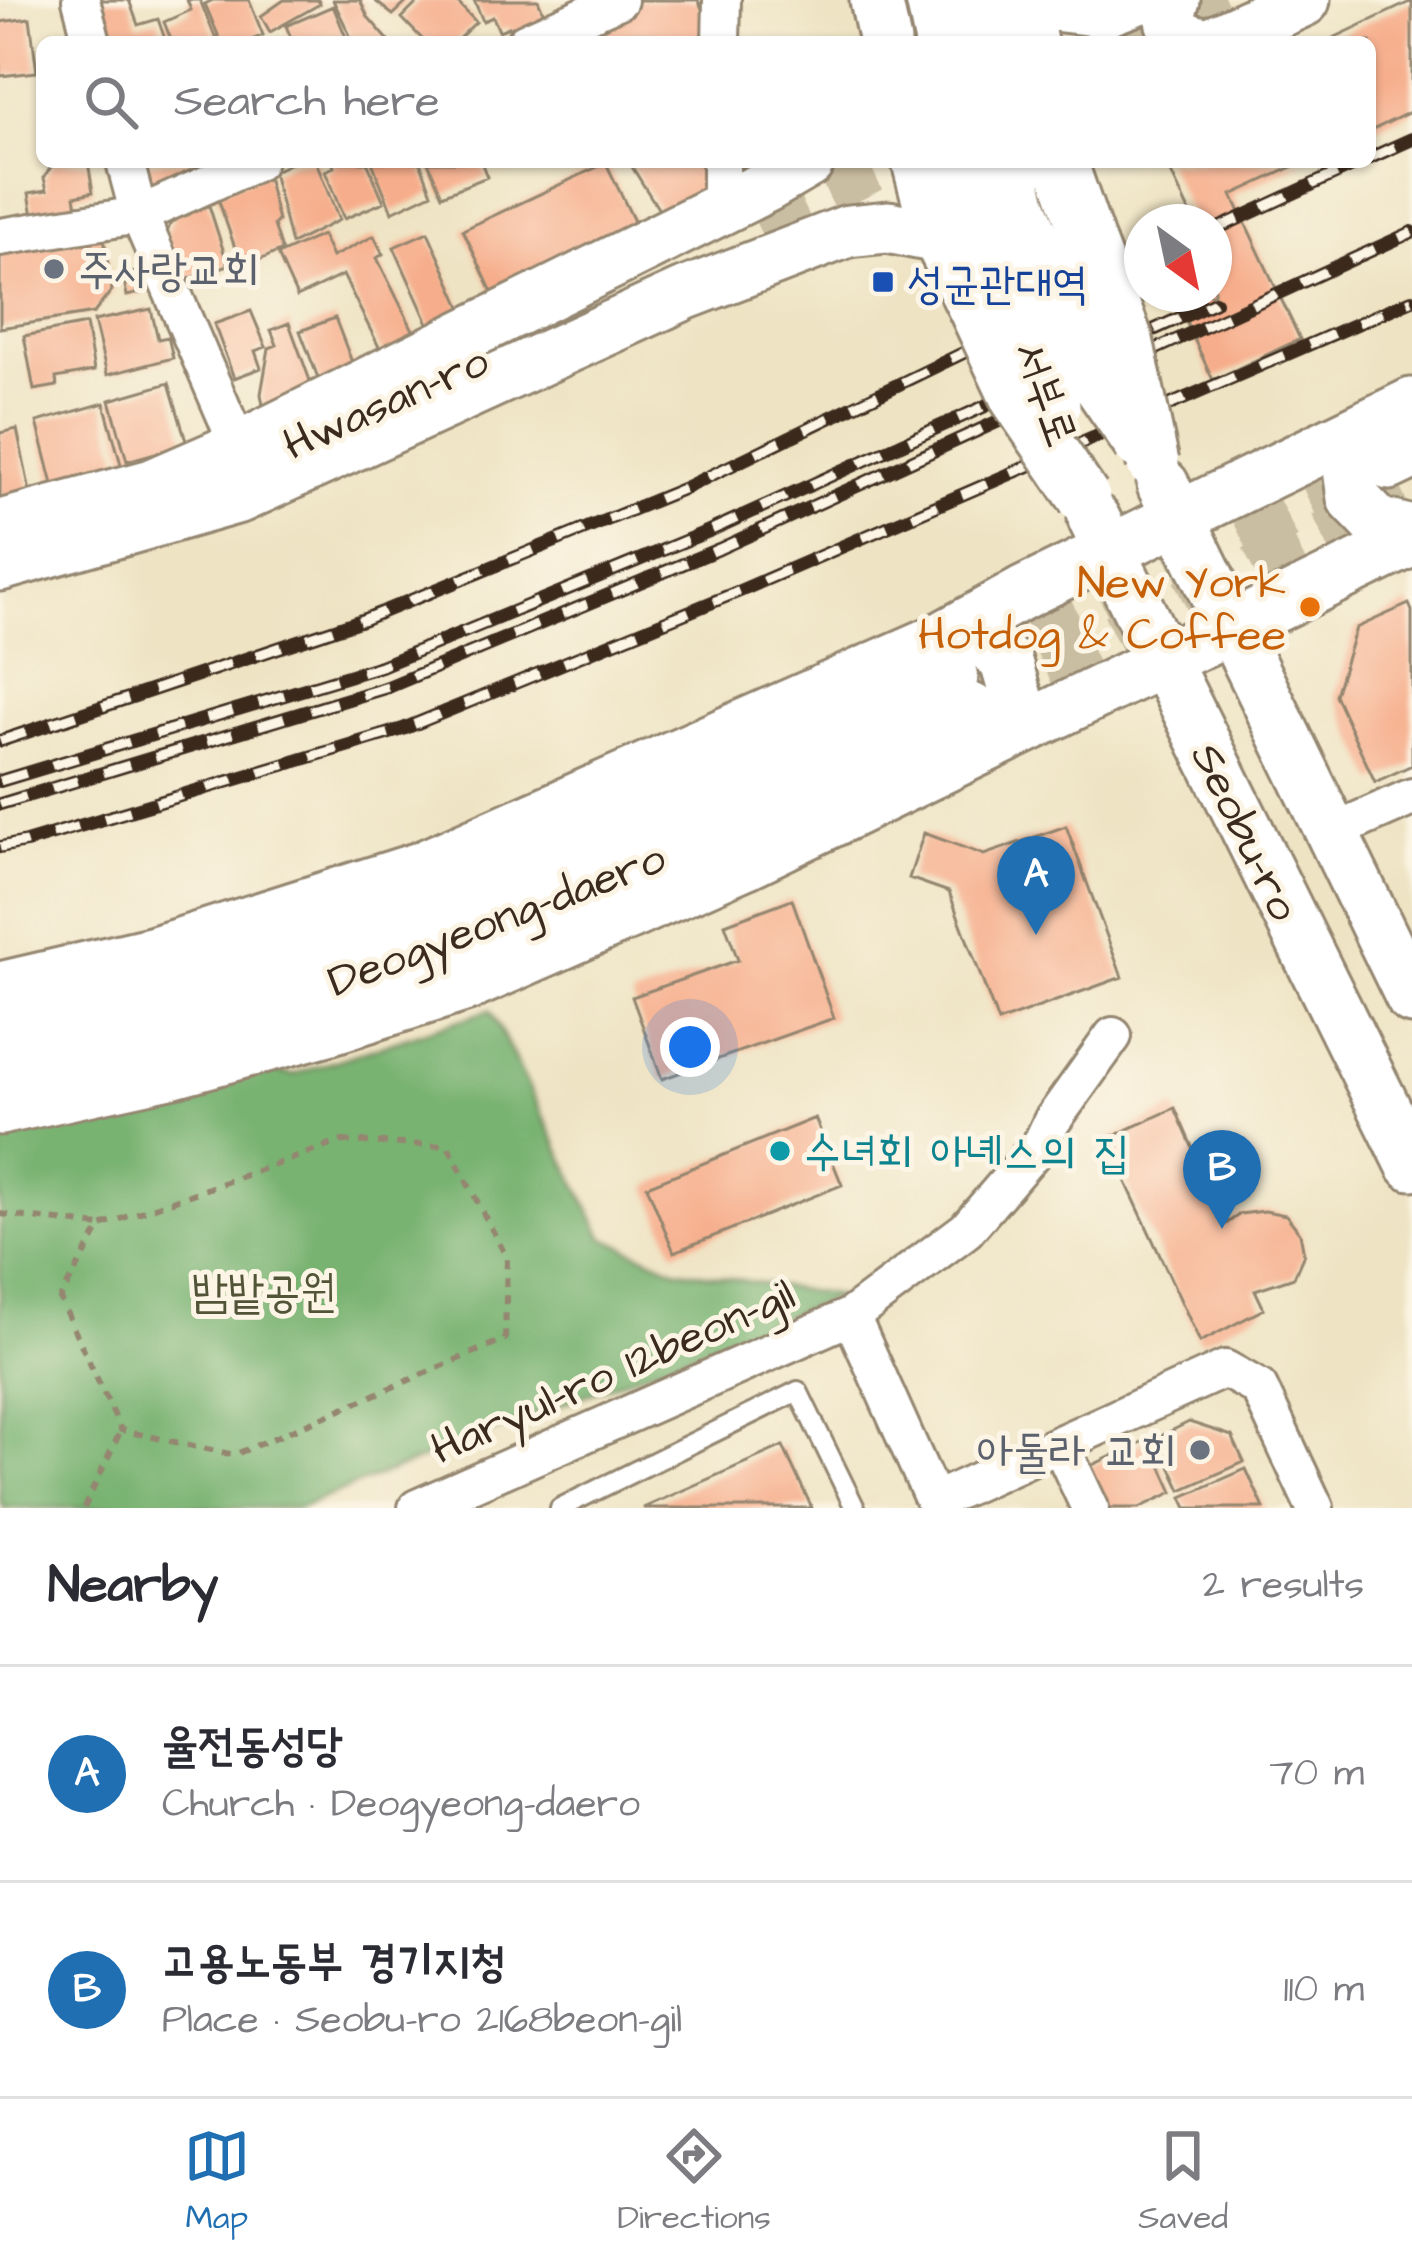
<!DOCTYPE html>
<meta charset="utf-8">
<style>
:root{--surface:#fff;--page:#f7f7f7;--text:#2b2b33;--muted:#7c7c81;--line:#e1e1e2;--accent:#1f6fb2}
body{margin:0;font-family:"Architects Daughter","Poor Story",sans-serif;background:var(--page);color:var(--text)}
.compass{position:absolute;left:1124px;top:204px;width:108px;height:108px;border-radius:50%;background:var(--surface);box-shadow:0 3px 9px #0004;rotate:147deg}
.you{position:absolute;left:690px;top:1047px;width:42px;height:42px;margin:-30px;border:9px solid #fff;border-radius:50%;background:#1a73e8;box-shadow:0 0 0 18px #1a73e833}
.badge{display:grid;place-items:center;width:78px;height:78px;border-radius:50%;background:var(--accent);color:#fff;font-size:39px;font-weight:700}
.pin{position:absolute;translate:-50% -99px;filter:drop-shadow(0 3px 6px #0008)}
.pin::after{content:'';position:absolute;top:63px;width:42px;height:36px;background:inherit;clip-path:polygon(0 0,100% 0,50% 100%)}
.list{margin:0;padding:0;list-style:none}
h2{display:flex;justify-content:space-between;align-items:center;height:156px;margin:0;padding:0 48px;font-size:51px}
h2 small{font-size:39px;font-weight:400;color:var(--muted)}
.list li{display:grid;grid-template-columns:78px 1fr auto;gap:36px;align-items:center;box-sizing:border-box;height:216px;padding:0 48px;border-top:3px solid var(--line)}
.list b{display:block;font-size:45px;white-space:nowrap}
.list p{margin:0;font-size:39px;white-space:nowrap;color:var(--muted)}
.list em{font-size:39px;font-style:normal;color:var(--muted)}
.icon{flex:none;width:66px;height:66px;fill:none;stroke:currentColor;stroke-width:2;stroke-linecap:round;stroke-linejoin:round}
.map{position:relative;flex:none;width:1412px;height:1508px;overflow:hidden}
.search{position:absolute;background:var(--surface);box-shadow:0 3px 9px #0004;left:36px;right:36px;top:36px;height:132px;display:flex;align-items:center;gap:30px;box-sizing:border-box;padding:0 42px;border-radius:18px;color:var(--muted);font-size:45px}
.sheet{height:588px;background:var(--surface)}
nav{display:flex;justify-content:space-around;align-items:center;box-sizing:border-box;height:168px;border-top:3px solid var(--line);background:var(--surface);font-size:33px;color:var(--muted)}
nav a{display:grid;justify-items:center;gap:6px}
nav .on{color:var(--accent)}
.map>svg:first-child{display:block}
.forest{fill:#79b372;stroke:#5a6e48;stroke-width:3}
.building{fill:#f6ad8b}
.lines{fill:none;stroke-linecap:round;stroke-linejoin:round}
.secondary-tunnel{stroke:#cabea2;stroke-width:51;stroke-dasharray:51 26;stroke-linecap:butt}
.lane-casing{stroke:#948670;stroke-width:24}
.street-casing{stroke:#948670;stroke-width:42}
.secondary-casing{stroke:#948670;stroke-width:57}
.path{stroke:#948670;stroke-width:6;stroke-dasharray:9 9;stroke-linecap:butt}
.lane{stroke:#fff;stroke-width:18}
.street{stroke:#fff;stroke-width:36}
.secondary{stroke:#fff;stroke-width:51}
.rail-casing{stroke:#3b2a1e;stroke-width:14}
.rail{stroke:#fcf5e5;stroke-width:9;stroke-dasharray:27;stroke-linecap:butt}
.secondary-bridge-casing{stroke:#948670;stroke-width:57;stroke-linecap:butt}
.secondary-bridge{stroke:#fff;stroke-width:51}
.worship-dot{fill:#6b7280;stroke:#fcf5e5;stroke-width:4.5}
.transit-dot{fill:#1a4fb4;stroke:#fcf5e5;stroke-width:4.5}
.food-dot{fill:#e8710a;stroke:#fcf5e5;stroke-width:4.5}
.culture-dot{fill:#0f9aa8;stroke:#fcf5e5;stroke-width:4.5}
.labels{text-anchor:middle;stroke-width:10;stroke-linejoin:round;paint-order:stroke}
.worship-label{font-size:45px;fill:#5b616d;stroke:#fcf5e5;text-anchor:start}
.transit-label{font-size:45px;fill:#164399;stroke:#fcf5e5;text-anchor:start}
.street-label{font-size:45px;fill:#3b2a1e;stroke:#fcf5e5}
.food-label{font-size:45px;fill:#c56008;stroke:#fcf5e5;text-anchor:end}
.culture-label{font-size:45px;fill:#0d838f;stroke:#fcf5e5;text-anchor:start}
.park-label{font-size:45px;fill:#525438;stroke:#fcf5e5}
</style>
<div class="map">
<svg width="1412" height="1508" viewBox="0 0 1412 1508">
<rect width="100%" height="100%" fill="#fcf5e5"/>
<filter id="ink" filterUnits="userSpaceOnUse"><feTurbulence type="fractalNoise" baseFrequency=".00833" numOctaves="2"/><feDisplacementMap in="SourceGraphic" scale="24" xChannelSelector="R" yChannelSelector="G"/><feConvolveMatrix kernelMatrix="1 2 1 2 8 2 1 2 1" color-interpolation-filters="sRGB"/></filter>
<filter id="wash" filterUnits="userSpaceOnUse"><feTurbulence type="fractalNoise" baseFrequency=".004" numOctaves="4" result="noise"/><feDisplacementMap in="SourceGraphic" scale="48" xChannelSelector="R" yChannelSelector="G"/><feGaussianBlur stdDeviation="2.7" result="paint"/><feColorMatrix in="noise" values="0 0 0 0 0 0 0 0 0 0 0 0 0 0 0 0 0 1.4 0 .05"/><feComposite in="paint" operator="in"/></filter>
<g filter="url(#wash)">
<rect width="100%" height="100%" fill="#eee3c3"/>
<path class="forest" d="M490,1010L603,1237L674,1269L838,1296L298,1508H4L0,1500V1130L265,1069L293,1075Z"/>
<g id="blocks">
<path class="building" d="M99,0H129L138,25L158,19L166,42H99Z
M187,0H200L217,42H172L164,22L191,10Z
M213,0H249L263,35L247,42H221L205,4Z
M284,0H318L320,4L270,32L261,16Z
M333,0H360L368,17L390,42H353Z
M374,0H409L393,15Z
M420,0H455L476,22L455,42H425L402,18Z
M474,0H538L547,21L513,36L509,27L499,31L493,17L483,21Z
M638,0H698L708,22L704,42H571L566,33Z
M1412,1V111L1370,131V42H1325Z
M333,6L348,42H293L286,26Z
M30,18L37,72L0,76V22Z
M54,162H88L93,192L75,196L78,213L34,221L29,193L47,190L44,178Z
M131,162H203L209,176L155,199Z
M293,162H316L339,220L291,244L273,172Z
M332,162H367L384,202L344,219L325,171L334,167Z
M372,162H420L432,193L392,212Z
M428,162H481L487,177L442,195Z
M629,162H706L707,191L669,226Z
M1166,162H1303L1232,195L1300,339L1213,380L1173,294H1214V222H1194Z
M606,163L643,240L499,307L463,230Z
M266,172L278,221L274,225L282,250L242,268L216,193Z
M206,196L228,265L180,282L166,235L177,207Z
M103,231L112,290L94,313L0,328V248Z
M428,232L471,329L431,330L394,247Z
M322,235L332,257L374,236L383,254L377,258L423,350L389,367L343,275L297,297L278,255Z
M145,270L149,291L127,296L123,275Z
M151,309L158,339L168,337L173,358L107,375L94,321Z
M251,311L266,347L255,351L261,368L234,378L214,324Z
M335,318L360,383L325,396L300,331Z
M289,323L317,400L266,423L261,394L269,348L277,345L271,330Z
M86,324L94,371L56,378L57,386L34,390L24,336Z
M169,383L187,444L127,461L110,400Z
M104,403L125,479L56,496L37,422Z
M17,429L32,501L0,507V433Z
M1409,604L1412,611V765L1375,782L1335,695L1356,628Z
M1066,826L1122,977L998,1022L949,892L909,878L924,833L984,855Z
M792,899L834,1018L662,1079L632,997L738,960L725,924Z
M1175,1108L1226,1224L1240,1214L1265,1211L1286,1215L1300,1233L1304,1254L1294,1277L1255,1290L1264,1309L1200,1342L1106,1139Z
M815,1118L842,1185L674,1252L647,1186Z
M1189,1422L1232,1436L1244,1462L1181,1490L1157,1438Z
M1149,1439L1173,1492L1139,1508H1104L1086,1468Z
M783,1446L812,1508H643Z
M1246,1469L1264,1508H1187L1182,1497Z"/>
</g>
</g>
<g filter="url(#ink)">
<use href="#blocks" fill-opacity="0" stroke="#948670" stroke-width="3"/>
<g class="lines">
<path class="secondary-tunnel" d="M1130,42L1226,0
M756,223L880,162
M964,672L1389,464
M977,706L1405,498"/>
<g class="lane-casing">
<path id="lane" d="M560,1508L798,1391L855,1508"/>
</g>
<g class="street-casing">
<path id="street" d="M81,0L92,42
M525,42L619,0
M721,42L722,0
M125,162L139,215L239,447
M721,208V162
M0,237L139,215L257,162
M1332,832L1412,797
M851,1316L937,1508
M1060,1444L1090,1508
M934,1501L1225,1369L1259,1388L1315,1508
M417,1508L851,1316L966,1230L1042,1142L1052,1121L1113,1036"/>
</g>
<g class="secondary-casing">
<path id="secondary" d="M876,0L885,42
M932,0L941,42
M974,0L984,42
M1021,0L1031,42
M1048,0L1053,5L1104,11L1133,0
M1174,0C1165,23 1175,38 1200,42
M1213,42L1304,0
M918,162L938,237L973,306
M967,162L980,221L1008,290
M1010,162L1020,205L1047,270
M1061,162L1091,248
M1370,424L1348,461L1353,498L1377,523L1412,532
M1389,464L1412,453
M1163,485L1412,998
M1094,519L1412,1164
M0,526L152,485L239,447L767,186L808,162
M0,565L239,497L684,294L848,231L888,227L938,237
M936,641L984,638L1006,662L1016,697L990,741
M0,988L155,952L420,868L936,641L1023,593L1412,404
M0,1028L161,992L435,907L952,677
M0,1069L167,1031L451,946L727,825L971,709
M0,1109L174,1071L328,1029L467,985L745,863L1412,540"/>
</g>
<path class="path" d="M342,1141L448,1146L507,1258L505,1339L234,1455L121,1430L60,1299L101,1226Z
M0,1214L101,1226
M84,1508L121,1430"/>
<use href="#lane" class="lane"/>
<use href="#street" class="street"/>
<use href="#secondary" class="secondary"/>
<g class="rail-casing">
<path id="rail" d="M1370,158L1412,139
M1214,230L1361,162
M0,741L365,619L685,488L1142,266
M0,781L381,666L709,531L1215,302
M0,804L388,687L719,549L1412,232
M0,847L26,842L403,729L742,590L1412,300"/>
</g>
<use href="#rail" class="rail"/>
<g class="secondary-bridge-casing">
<path id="secondary-bridge" d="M1091,248L1127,340L1153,463
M1047,270L1086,366L1139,443
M1008,290L1054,406
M973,306L1016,398L1084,498"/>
</g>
<use href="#secondary-bridge" class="secondary-bridge"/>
</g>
</g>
<g class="worship-dot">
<circle cx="54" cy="269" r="12"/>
<circle cx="1200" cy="1450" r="12"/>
</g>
<rect class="transit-dot" x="871" y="270" width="24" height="24" rx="6"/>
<circle class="food-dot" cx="1310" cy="607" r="12"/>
<circle class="culture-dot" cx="780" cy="1151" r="12"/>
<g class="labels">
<g class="worship-label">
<text x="78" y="285">주사랑교회</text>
<text x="1176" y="1466" text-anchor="end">아둘라 교회</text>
</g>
<g class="transit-label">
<text x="907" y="298">성균관대역</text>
</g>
<g class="street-label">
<text transform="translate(1047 393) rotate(70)" y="16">서부로</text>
<text transform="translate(385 401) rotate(-24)" y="16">Hwasan-ro</text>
<text transform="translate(1247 831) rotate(64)" y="16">Seobu-ro</text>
<text transform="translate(496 918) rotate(-21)" y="16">Deogyeong-daero</text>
<text transform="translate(612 1370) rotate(-24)" y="16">Haryul-ro 12beon-gil</text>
</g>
<g class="food-label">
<text x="1286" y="597">New York<tspan x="1286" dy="52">Hotdog &amp; Coffee</tspan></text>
</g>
<g class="culture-label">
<text x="804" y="1167">수녀회 아녜스의 집</text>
</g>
<g class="park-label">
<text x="264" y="1306">밤밭공원</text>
</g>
</g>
</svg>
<svg class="compass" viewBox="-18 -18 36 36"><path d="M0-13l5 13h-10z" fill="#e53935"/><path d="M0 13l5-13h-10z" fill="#7c7c81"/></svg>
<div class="you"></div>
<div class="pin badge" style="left:1036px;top:935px">A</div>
<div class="pin badge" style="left:1222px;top:1229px">B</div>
<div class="search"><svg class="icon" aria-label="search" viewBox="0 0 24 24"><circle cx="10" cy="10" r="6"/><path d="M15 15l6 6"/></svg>Search here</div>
</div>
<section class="sheet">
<h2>Nearby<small>2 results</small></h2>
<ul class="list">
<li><span class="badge">A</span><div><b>율전동성당</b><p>Church · Deogyeong-daero</p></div><em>70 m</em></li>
<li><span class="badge">B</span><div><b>고용노동부 경기지청</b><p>Place · Seobu-ro 2168beon-gil</p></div><em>110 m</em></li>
</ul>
</section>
<nav>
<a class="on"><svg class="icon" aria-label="map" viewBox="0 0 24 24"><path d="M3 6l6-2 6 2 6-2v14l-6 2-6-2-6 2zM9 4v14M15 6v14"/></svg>Map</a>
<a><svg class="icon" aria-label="directions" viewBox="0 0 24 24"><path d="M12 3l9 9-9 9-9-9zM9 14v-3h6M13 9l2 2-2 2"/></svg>Directions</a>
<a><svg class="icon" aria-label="saved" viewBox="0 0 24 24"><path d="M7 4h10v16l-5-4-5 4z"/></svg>Saved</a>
</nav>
